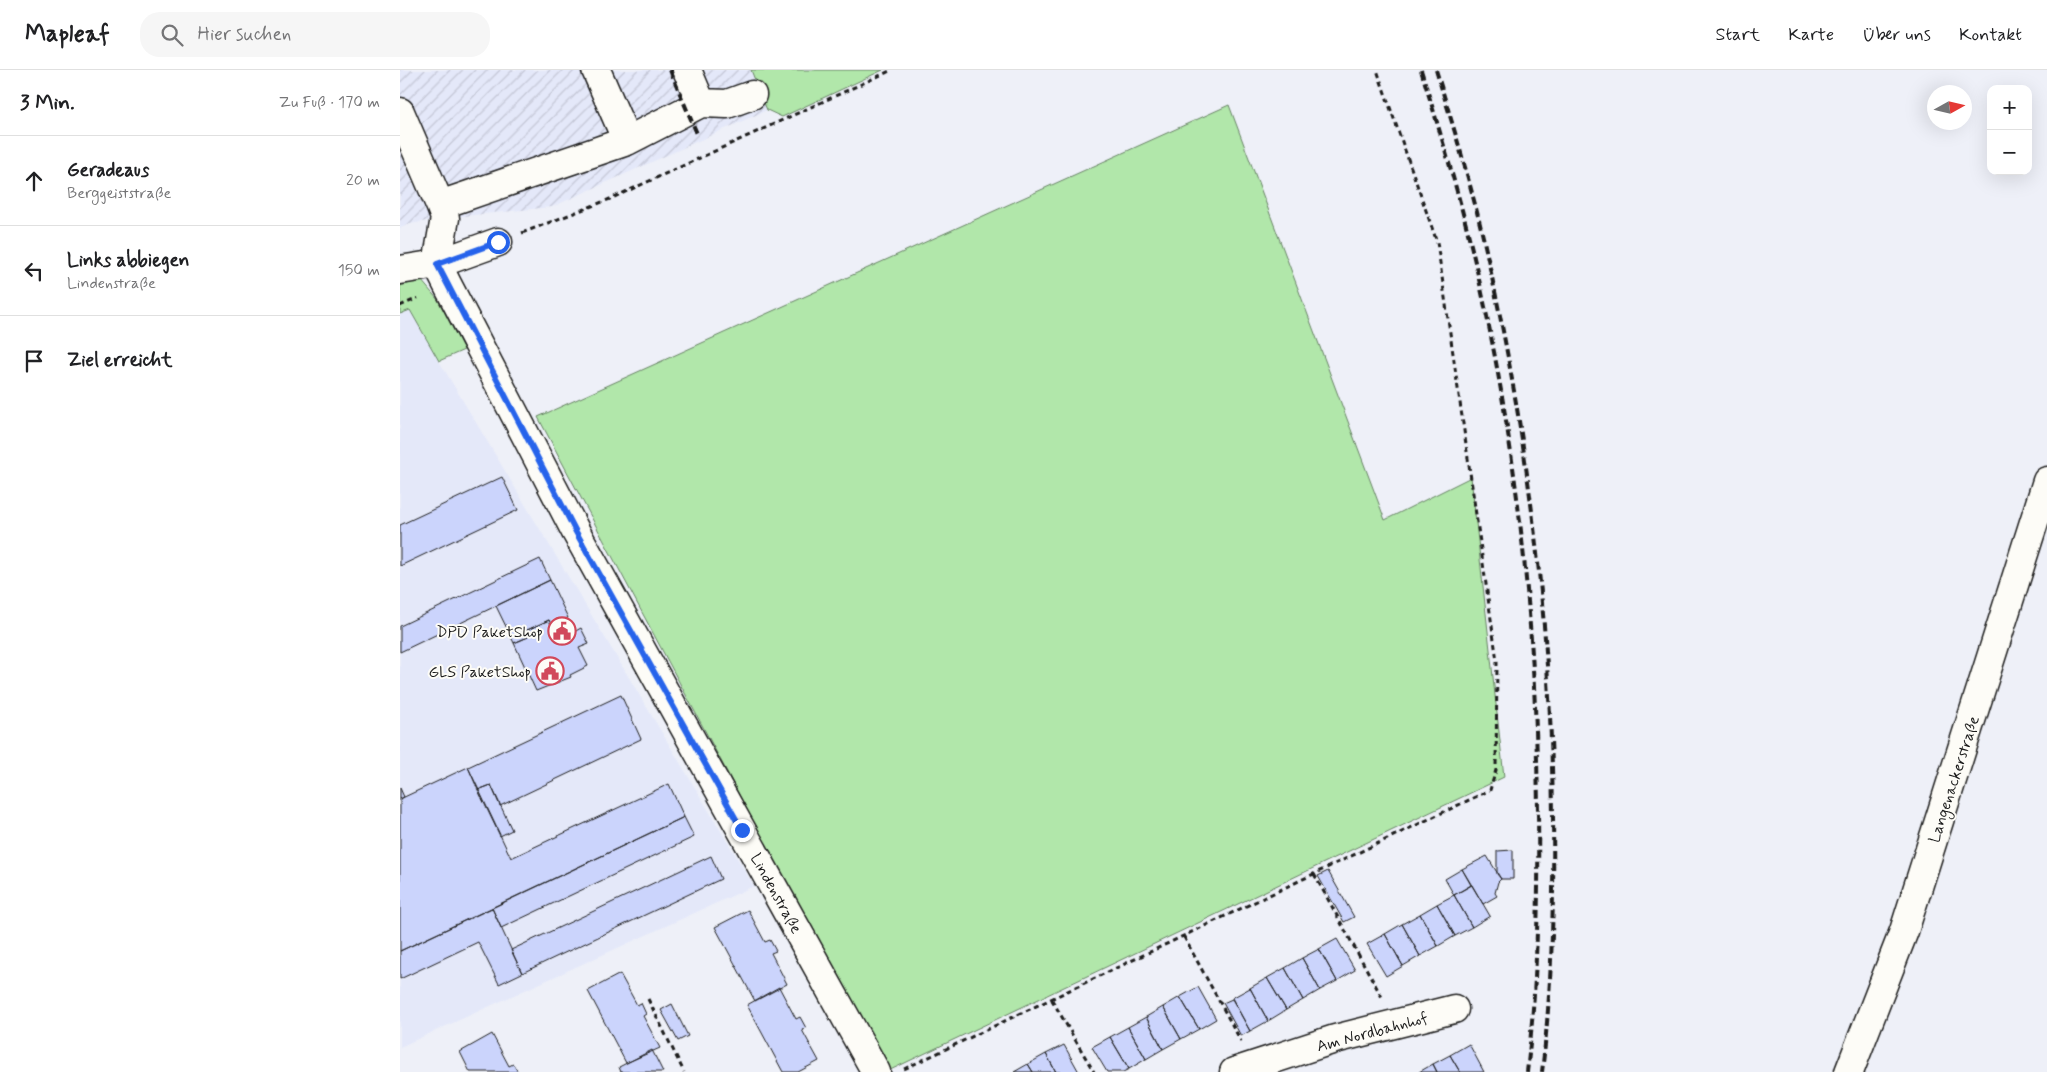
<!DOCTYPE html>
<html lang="de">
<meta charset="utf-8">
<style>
:root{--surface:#fff;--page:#f6f6f6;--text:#202124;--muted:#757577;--line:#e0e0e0}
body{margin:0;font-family:Mynerve,sans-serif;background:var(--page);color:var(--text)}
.controls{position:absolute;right:15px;top:15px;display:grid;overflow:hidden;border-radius:10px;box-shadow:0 5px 20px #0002}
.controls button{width:45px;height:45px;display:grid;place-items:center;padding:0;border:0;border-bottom:1px solid var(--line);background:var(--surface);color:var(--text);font:25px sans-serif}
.compass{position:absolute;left:1527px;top:15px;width:45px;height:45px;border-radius:50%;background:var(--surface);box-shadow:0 5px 20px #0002;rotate:82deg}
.stop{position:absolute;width:15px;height:15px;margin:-11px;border:4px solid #2563eb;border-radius:50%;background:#fff}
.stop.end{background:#2563eb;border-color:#fff;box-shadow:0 1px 5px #0008}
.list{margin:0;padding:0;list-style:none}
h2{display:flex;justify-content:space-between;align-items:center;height:65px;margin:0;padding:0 20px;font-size:21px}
h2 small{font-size:16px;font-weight:400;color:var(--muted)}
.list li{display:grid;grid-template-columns:32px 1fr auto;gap:15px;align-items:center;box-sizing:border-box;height:90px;padding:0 20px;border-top:1px solid var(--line)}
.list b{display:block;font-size:19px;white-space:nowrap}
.list p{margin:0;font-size:16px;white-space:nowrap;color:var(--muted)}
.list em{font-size:16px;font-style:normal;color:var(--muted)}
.icon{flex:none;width:28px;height:28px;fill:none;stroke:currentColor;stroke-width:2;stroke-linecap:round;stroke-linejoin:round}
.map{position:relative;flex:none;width:1647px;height:1002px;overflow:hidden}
header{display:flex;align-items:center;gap:30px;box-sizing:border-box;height:70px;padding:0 25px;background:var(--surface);border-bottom:1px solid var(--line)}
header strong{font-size:24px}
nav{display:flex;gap:28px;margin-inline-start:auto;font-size:18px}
.search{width:350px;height:45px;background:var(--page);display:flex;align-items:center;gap:12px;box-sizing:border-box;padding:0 18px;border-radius:20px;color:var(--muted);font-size:19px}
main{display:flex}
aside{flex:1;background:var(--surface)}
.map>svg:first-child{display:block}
.built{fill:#e4e8f9}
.industrial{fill:url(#industrial-furrows)}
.grass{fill:#b1e7aa;stroke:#668263}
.building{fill:#cbd4fc;stroke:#1c1c1c}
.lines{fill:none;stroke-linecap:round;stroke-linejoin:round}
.minor-casing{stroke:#1c1c1c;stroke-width:31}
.path{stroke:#1c1c1c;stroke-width:3;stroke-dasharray:5 4;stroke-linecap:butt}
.minor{stroke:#fdfcf7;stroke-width:28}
.rail{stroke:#1c1c1c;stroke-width:4;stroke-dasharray:8 4;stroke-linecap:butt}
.route{stroke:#2563eb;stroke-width:6}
.labels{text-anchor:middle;stroke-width:4;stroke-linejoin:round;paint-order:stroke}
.poi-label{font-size:16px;fill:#1c1c1c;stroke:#fdfcf7;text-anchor:end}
.street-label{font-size:16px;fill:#1c1c1c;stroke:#fdfcf7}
</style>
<header>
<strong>Mapleaf</strong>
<div class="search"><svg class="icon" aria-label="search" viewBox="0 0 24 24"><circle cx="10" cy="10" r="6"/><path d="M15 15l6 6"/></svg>Hier suchen</div>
<nav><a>Start</a><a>Karte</a><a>Über uns</a><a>Kontakt</a></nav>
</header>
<main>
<aside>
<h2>3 Min.<small>Zu Fuß · 170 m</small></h2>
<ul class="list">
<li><svg class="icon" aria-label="ahead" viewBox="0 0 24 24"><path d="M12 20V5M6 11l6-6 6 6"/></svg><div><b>Geradeaus</b><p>Berggeiststraße</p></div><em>20 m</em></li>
<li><svg class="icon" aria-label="left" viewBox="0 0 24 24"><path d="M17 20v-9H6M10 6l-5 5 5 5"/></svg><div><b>Links abbiegen</b><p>Lindenstraße</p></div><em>150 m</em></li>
<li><svg class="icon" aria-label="arrive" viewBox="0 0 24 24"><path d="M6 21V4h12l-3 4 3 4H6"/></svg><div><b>Ziel erreicht</b></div></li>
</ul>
</aside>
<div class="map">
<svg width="1647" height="1002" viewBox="0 0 1647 1002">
<defs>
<pattern id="industrial-furrows" width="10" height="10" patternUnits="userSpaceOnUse" patternTransform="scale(1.25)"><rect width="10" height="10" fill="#e4e8f9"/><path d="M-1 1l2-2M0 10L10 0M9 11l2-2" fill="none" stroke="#c3c6d5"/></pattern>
</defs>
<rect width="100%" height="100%" fill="#eef0f8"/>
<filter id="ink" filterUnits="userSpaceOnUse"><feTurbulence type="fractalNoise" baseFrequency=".02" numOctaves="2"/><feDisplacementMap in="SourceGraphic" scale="10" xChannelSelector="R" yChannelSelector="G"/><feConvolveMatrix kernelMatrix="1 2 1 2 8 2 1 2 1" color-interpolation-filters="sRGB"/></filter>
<g filter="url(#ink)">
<path class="built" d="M10,240L39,291L354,816L0,977V244Z"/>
<path class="industrial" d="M0,0H351L367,40L152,137L44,148L10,154L0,158Z"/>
<path class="grass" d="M351,0H483L382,47L367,40Z
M829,35L985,450L1071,407L1104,707L486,1002H482L360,764L138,347Z
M21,210L38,230L64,280L39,291L10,240L0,244V216Z"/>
<path class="building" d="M102,407L118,440L0,496V455Z
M140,489L150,510L0,582V556Z
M150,510L168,548L152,556L149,550L125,561L128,567L114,573L96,536Z
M165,549L172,563L181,558L189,574L179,578L188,596L170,605L171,607L136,621L114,573L128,567L125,561L149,550L152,556Z
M221,625L241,669L100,736L91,715L78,720L68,697Z
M68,697L111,788L269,714L284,747L0,881V729Z
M91,715L112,760L100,766L78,720Z
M0,718L4,727L0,729Z
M284,747L294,767L101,858L92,838Z
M1113,780V809H1101L1097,804V781Z
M311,786L321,809L122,903L111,880Z
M1087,786L1101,809L1098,812L1095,823L1097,826L1083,834L1062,799Z
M1062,799L1071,815L1054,825L1045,809Z
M928,801L954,847L944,852L918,806Z
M1072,815L1090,846L1072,857L1054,825Z
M1054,825L1072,857L1055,866L1037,834Z
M1037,834L1055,866L1038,876L1020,844Z
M92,838L122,903L99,914L78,872L0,909V881Z
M348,840L365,872L370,870L376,881L371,883L387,914L355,931L315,857Z
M1020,844L1038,876L1020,886L1002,854Z
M1002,854L1020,886L1003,896L985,864Z
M985,864L1003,896L986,906L967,874Z
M937,869L955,900L937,911L919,879Z
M919,879L937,911L920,920L902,888Z
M902,888L920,920L903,930L885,898Z
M885,898L903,930L886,940L867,908Z
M220,904L237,935L241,933L246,944L243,946L260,978L226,993L188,921Z
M867,908L886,940L868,951L850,918Z
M379,917L396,949L400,947L406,958L402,960L419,991L398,1002H383L347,935Z
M798,917L816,949L799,959L780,927Z
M850,918L868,951L850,961L832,928Z
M780,927L799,959L781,969L763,937Z
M832,929L850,961L841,966L823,933Z
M272,934L288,966L278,971L261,940Z
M763,937L781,969L763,979L746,947Z
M746,947L763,979L746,989L728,957Z
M728,957L746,989L729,999L710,967Z
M92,964L109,996L113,994L118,1002H70L60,982Z
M710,967L729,999L723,1002H707L692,977Z
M1069,974L1084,1002H1060L1050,985Z
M664,975L679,1002H656L646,984Z
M252,980L263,1002H221L219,997Z
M646,984L656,1002H633L628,994Z
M1050,985L1060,1002H1037L1033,994Z
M628,994L633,1002H614Z
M1033,994L1037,1002H1019Z"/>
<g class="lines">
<g class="minor-casing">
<path id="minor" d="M301,33L327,34L352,25
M0,42L40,135L227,71L196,0
M227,71L301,33L287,0
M40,135L45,148L37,194L47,214L176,462L476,1002
M0,200L37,194L98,172
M834,1002L935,969L1054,939
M1449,1002L1504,861L1647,411"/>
</g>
<path class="path" d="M122,163L210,129L492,0
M0,236L18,228
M914,804L983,929
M784,867L841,971
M248,929L284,1002
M652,930L694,1002
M504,999L1090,720L1096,700L1097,591L1037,172L977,0"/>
<use href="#minor" class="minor"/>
<path class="rail" d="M270,0L298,66
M1021,0C1038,55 1055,111 1069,167C1115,354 1136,549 1138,742C1139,829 1137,916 1127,1002
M1036,0C1053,55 1070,111 1083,167C1127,358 1151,552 1153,748C1154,832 1152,918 1142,1002"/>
</g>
</g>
<g class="lines" filter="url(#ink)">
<path class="route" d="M98,172L37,194L176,462L342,760"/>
</g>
<defs>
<g id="civic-ring" transform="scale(1.4375)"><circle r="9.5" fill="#fdfcf7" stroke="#d1495b" stroke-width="1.5"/><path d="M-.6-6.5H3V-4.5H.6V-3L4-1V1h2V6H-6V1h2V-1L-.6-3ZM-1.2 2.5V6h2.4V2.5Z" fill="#d1495b"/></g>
</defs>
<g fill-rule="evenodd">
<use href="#civic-ring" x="162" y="561"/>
<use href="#civic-ring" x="150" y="601"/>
</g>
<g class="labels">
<g class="poi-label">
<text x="143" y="567">DPD PaketShop</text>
<text x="131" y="607">GLS PaketShop</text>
</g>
<g class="street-label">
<text transform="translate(1553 709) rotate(-72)" y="6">Langenackerstraße</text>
<text transform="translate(377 823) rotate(61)" y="6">Lindenstraße</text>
<text transform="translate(972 961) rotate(-15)" y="6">Am Nordbahnhof</text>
</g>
</g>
</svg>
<div class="controls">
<button>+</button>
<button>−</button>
</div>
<svg class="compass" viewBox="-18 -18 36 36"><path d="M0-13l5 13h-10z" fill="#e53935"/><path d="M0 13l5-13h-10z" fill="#757577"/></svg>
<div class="stop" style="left:98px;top:172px"></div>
<div class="stop end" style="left:342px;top:760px"></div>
</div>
</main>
